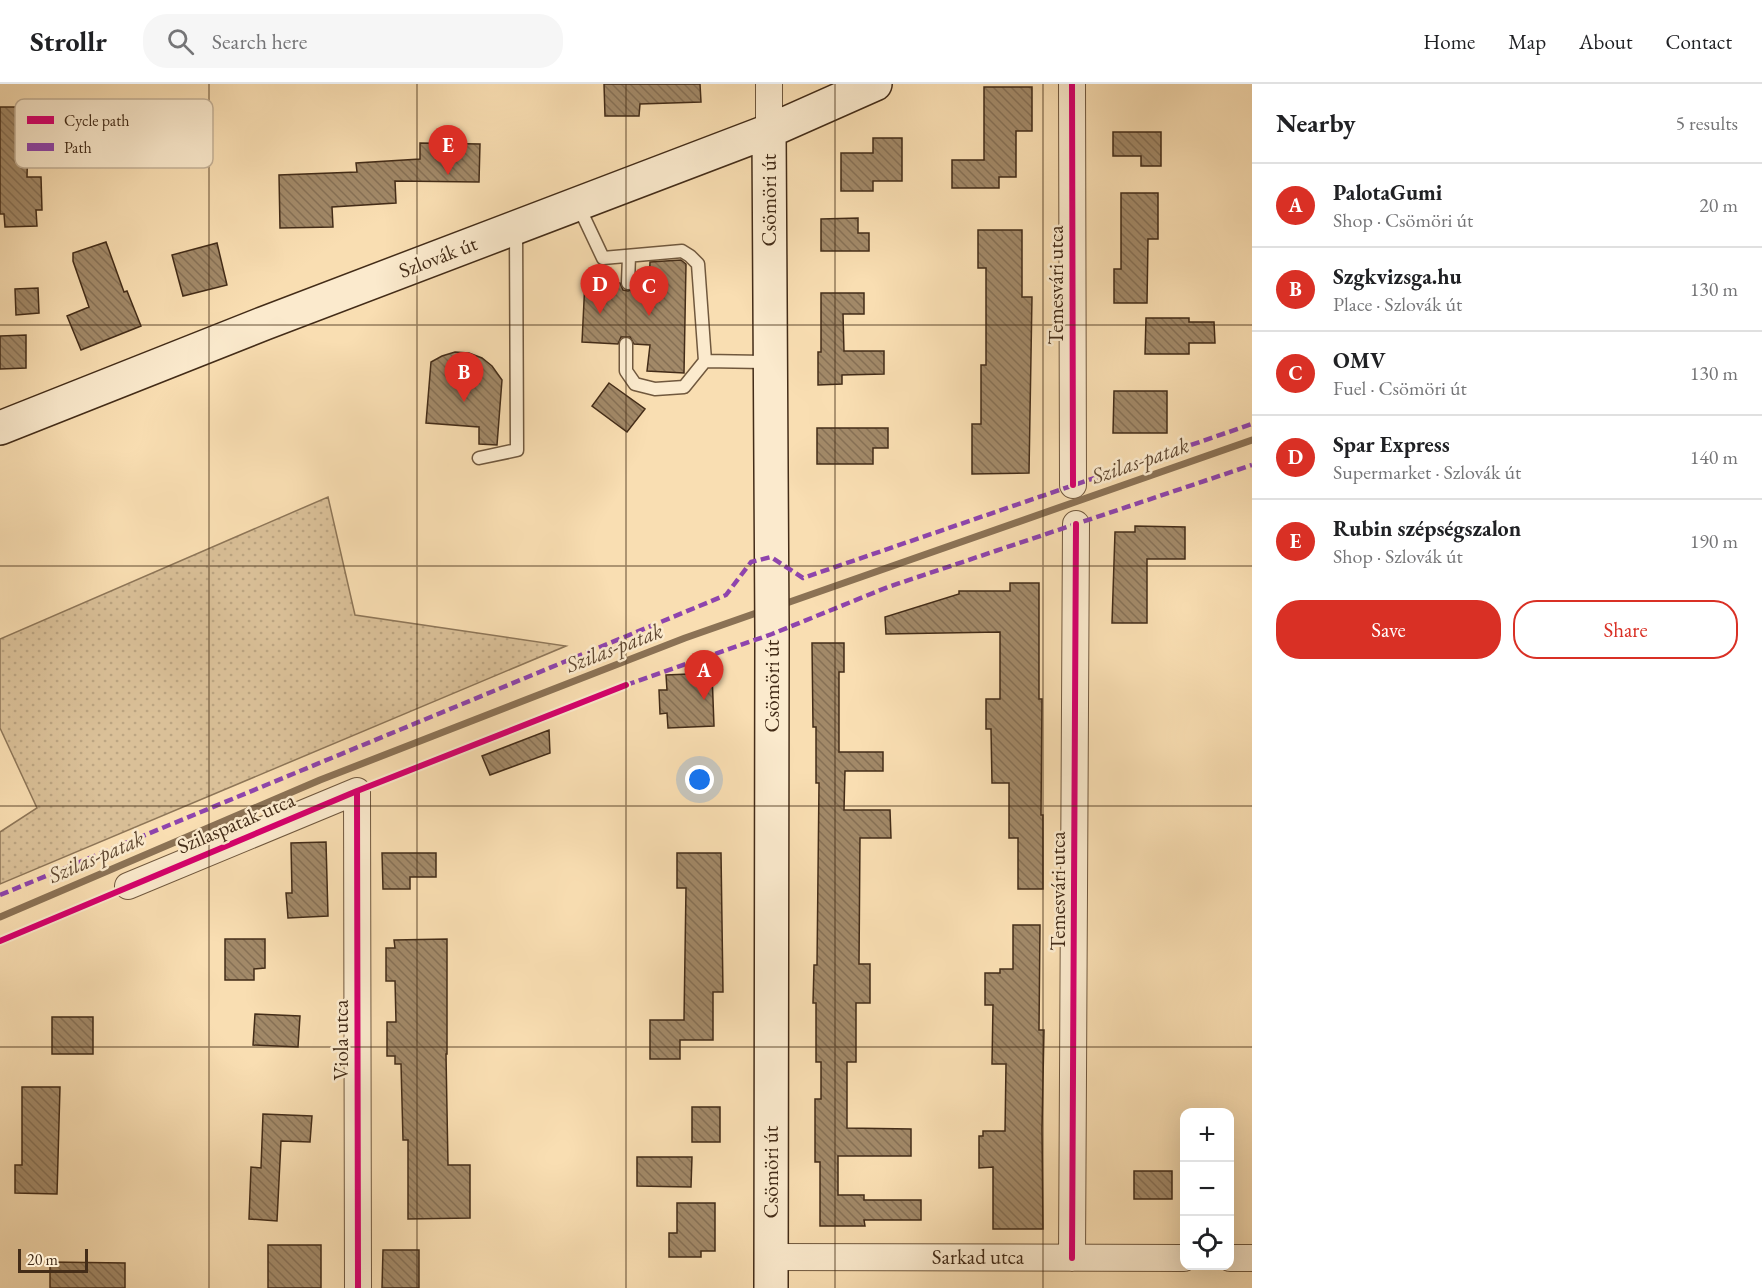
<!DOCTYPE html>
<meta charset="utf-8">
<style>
:root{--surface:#fff;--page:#f6f6f6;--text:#202124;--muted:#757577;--line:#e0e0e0;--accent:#d93025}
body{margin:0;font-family:"EB Garamond",serif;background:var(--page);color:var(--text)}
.controls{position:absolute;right:18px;bottom:18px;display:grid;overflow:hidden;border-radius:12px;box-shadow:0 6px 24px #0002}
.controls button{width:54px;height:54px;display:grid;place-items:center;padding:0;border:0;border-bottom:2px solid var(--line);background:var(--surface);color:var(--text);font:30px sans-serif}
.scale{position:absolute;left:18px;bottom:15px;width:70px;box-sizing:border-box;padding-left:6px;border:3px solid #432c18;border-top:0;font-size:16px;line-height:21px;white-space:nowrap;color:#432c18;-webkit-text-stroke:4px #fbeacd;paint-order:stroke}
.you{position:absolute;left:700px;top:696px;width:21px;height:21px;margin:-15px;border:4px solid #fff;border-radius:50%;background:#1a73e8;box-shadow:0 0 0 9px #1a73e833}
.badge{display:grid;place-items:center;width:39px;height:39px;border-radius:50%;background:var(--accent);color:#fff;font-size:20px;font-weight:700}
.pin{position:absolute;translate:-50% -50px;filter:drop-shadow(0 2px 3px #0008)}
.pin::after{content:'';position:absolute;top:32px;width:21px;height:18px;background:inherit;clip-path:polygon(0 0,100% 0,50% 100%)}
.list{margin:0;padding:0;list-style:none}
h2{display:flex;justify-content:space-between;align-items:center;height:78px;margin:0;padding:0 24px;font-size:26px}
h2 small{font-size:20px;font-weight:400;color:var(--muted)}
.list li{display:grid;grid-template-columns:39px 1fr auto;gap:18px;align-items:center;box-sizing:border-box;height:84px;padding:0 24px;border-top:2px solid var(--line)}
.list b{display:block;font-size:22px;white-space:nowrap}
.list p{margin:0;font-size:20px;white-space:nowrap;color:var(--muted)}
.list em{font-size:20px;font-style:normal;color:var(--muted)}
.actions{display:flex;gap:12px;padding:18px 24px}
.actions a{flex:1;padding:14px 0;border:2px solid var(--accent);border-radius:24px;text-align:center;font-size:21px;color:var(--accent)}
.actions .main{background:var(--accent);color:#fff}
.icon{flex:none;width:33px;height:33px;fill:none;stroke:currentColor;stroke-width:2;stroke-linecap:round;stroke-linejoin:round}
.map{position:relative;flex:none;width:1252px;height:1204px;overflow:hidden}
header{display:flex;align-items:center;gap:36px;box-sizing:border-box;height:84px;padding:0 30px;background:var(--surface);border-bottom:2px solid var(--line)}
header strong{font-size:28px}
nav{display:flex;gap:33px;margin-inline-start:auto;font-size:21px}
.search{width:420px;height:54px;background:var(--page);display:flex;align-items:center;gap:15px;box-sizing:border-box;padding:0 21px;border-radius:24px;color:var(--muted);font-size:22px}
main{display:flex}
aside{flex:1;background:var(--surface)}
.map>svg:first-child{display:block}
.grass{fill:url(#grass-dots);stroke:#8e7658;stroke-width:1.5}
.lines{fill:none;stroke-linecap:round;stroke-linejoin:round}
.stream{stroke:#8b7255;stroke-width:7}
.building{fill:url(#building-back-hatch);stroke:#432c18;stroke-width:1.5}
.lane-casing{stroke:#70583e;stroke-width:15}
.street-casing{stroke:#70583e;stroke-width:28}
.secondary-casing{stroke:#432c18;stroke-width:36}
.lane{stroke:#fbeacd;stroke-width:12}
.street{stroke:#fbeacd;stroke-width:26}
.secondary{stroke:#fbeacd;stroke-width:33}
.quiet{stroke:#8e44ad;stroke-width:4.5;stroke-dasharray:9 4.5;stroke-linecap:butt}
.cycleway-casing{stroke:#fbeacd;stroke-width:10}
.cycleway{stroke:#d6006c;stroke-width:6}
.grid{fill:none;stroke:#432c18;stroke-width:1.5;stroke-opacity:0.55}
.labels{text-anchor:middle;stroke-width:5;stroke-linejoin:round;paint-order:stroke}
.street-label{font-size:21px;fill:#432c18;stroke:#fbeacd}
.water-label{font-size:22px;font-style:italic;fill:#614932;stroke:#fbeacd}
.key{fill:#fbeacd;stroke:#c4b197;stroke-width:1.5}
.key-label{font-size:16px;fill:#432c18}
</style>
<header>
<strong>Strollr</strong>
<div class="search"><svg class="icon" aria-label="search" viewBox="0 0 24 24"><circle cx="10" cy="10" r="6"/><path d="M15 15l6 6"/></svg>Search here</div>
<nav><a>Home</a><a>Map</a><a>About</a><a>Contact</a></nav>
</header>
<main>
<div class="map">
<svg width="1252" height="1204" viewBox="0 0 1252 1204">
<defs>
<pattern id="grass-dots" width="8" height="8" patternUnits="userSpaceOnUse" patternTransform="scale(1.5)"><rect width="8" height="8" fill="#dac098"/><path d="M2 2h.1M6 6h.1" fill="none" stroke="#bca582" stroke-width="1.8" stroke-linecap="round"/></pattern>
<pattern id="building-back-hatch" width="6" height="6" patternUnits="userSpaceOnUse" patternTransform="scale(1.5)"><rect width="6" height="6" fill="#a28968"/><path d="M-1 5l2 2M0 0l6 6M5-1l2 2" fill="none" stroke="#867055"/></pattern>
</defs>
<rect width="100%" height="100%" fill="#f9deb2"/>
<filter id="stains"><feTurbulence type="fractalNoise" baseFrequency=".00333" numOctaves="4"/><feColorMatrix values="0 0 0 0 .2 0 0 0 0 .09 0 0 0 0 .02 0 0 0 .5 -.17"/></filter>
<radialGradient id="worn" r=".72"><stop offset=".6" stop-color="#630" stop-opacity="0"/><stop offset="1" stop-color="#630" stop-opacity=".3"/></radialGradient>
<path class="grass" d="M328,413L355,531L566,562L0,800V748L37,724L0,644V555Z"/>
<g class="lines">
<path class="stream" d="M781,521L1252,356
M0,833L320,696L685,554L762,527"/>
</g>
<path class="building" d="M604,0H700L701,18L640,20L639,32H605Z
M984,3H1032V47H1016V93H999V104H952V76H984Z
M0,23H29L27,93H41L42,126H36L37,142L5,143L4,130H0Z
M1113,48H1161V82H1141V72H1113Z
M873,54H902V97H873V107H841V69H873Z
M420,59L480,60L479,98L395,97L396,119L332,123L333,143L280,144L279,91L357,88L356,79L420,75Z
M1121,109H1158V155H1148L1147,219H1114V185H1121Z
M858,134V149H869V167H821V135Z
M978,146H1022V213H1032L1029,389L972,390V340H981V281H986V184H978Z
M106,158L124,208L127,207L141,242L81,266L67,232L89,223L73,177V169Z
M217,159L227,201L183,212L172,171Z
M681,176L686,180L684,289L647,287L650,261L634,260L630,253H621L618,260L582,258L585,197L620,199L623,206L628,207L635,204L636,199H649L650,178Z
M38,204L39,229L16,231L15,205Z
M821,209H864V230H843L844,267H884V290L842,291V300L818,301V268H821Z
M1146,234H1189V238H1214L1215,259H1189V270H1145Z
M26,251V284L0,285V252Z
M455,268L469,269L482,274L492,282L502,296L497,361L479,360V343L426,339L431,278L442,272Z
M609,299L645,325L627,348L592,322Z
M1114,307H1167V349H1113Z
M817,344H888V364H873V380H817Z
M1135,442L1185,443V475H1147V539H1112L1115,448H1135Z
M1010,499H1039V615H1042L1041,731H1043V805H1018V754H1009V699H992L991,645H986V615H1000V548L886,550L885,533L959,510V507H1010Z
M812,559H844V588H839V668H883V687H845L844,726H890L891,754H860L859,880H870V919H856V978H847V1044L911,1045V1072H838V1111H864V1116H921V1136H864L865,1142H820V1078H815V1015H821V978H816V919H813L814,881H817L819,699H816V643H813Z
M712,589L714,642L668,644L667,629L660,630L659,606H667L666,591Z
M549,646L550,669L490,691L482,672Z
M326,758L328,832L288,834L286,809H292L291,759Z
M382,769H436V793H410V805H383Z
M677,769H721L723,908H713V956H680V975H650V936H684L686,804H677Z
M1013,841H1040L1039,946H1044L1042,1045L1043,1145H993V1083L979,1084V1052H983V1047H1005L1006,980H992L993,921H985V889H1000V885H1013Z
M225,855H265V884L254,885V896H225Z
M447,855V970H446L448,1081H470V1134L408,1135V1056H403L401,980H395V972H387V938H396L395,897H386V864H395L394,856Z
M255,930L300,932L298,963L253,961Z
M52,933H93V970H52Z
M22,1003H60L57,1110L15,1109V1081H22Z
M692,1023H720V1058H692Z
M263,1030L312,1032L310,1058L281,1057L277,1137L249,1135L251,1083L261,1084Z
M637,1073H692L691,1103L637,1102Z
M1134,1087H1172V1115H1134Z
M677,1119H715V1167H701V1173H669V1149H677Z
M268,1161H321V1204H268Z
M383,1166H419V1204H382Z
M50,1178L125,1179V1204H50Z"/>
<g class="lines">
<g class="lane-casing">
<path id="lane" d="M578,121L603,174L682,167L690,172L698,180L705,277L769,278
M628,199L629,172
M626,260V287L635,300L655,305L684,303L705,277
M479,374L517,366L516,145"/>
</g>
<g class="street-casing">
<path id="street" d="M769,0V47
M1072,0L1073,401
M128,802L357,707L358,1204
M771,1173L1184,1174
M1072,1174L1076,440
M1230,1174H1252"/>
</g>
<g class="secondary-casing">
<path id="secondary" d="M769,47L772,550L771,1204
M0,344L265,239L769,47L875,0"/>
</g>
<use href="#lane" class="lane"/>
<use href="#street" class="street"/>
<use href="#secondary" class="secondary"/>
<path class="quiet" d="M626,601L772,550L888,503L1252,381
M0,811L726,511L751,478L771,473L803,494L1252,340"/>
<g class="cycleway-casing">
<path id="cycleway" d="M1072,0L1073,401
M357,707L358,1204
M0,857L357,707L626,601
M1072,1174L1076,440"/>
</g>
<use href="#cycleway" class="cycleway"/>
</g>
<path class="grid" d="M209,0V1204M417,0V1204M626,0V1204M835,0V1204M1043,0V1204M0,241H1252M0,482H1252M0,722H1252M0,963H1252"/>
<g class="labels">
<g class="street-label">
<text transform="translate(769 116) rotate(-90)" y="7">Csömöri út</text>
<text transform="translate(438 173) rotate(-21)" y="7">Szlovák út</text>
<text transform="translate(1056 201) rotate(-90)" y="7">Temesvári utca</text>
<text transform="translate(772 602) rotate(-90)" y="7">Csömöri út</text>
<text transform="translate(236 739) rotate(-23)" y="7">Szilaspatak utca</text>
<text transform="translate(1058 807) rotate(-90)" y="7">Temesvári utca</text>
<text transform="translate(341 956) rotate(-90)" y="7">Viola utca</text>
<text transform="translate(771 1088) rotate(-90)" y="7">Csömöri út</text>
<text x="978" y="1180">Sarkad utca</text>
</g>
<g class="water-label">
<text transform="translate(1140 376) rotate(-19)" y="8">Szilas-patak</text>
<text transform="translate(614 563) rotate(-21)" y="8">Szilas-patak</text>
<text transform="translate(96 772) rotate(-23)" y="8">Szilas-patak</text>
</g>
</g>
<rect x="15" y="15" width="198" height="69" rx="9" class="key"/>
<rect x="27" y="32" width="27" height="8" fill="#d6006c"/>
<rect x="27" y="59" width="27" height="8" fill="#8e44ad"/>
<g class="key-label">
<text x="64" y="42">Cycle path</text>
<text x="64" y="69">Path</text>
</g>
<rect width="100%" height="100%" filter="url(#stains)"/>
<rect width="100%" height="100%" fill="url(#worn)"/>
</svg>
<div class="controls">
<button>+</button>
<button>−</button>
<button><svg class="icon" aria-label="locate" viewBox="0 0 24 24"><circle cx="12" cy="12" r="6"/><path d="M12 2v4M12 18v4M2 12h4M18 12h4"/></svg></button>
</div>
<div class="scale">20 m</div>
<div class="you"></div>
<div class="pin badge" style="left:704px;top:616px">A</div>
<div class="pin badge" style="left:464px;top:318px">B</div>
<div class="pin badge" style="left:649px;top:232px">C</div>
<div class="pin badge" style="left:600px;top:230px">D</div>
<div class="pin badge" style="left:448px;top:91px">E</div>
</div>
<aside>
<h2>Nearby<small>5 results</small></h2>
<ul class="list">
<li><span class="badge">A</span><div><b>PalotaGumi</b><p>Shop · Csömöri út</p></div><em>20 m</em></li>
<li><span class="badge">B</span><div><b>Szgkvizsga.hu</b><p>Place · Szlovák út</p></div><em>130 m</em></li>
<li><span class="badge">C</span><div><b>OMV</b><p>Fuel · Csömöri út</p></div><em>130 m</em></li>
<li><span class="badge">D</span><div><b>Spar Express</b><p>Supermarket · Szlovák út</p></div><em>140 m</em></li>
<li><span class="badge">E</span><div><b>Rubin szépségszalon</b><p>Shop · Szlovák út</p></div><em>190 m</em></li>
</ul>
<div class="actions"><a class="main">Save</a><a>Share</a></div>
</aside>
</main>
